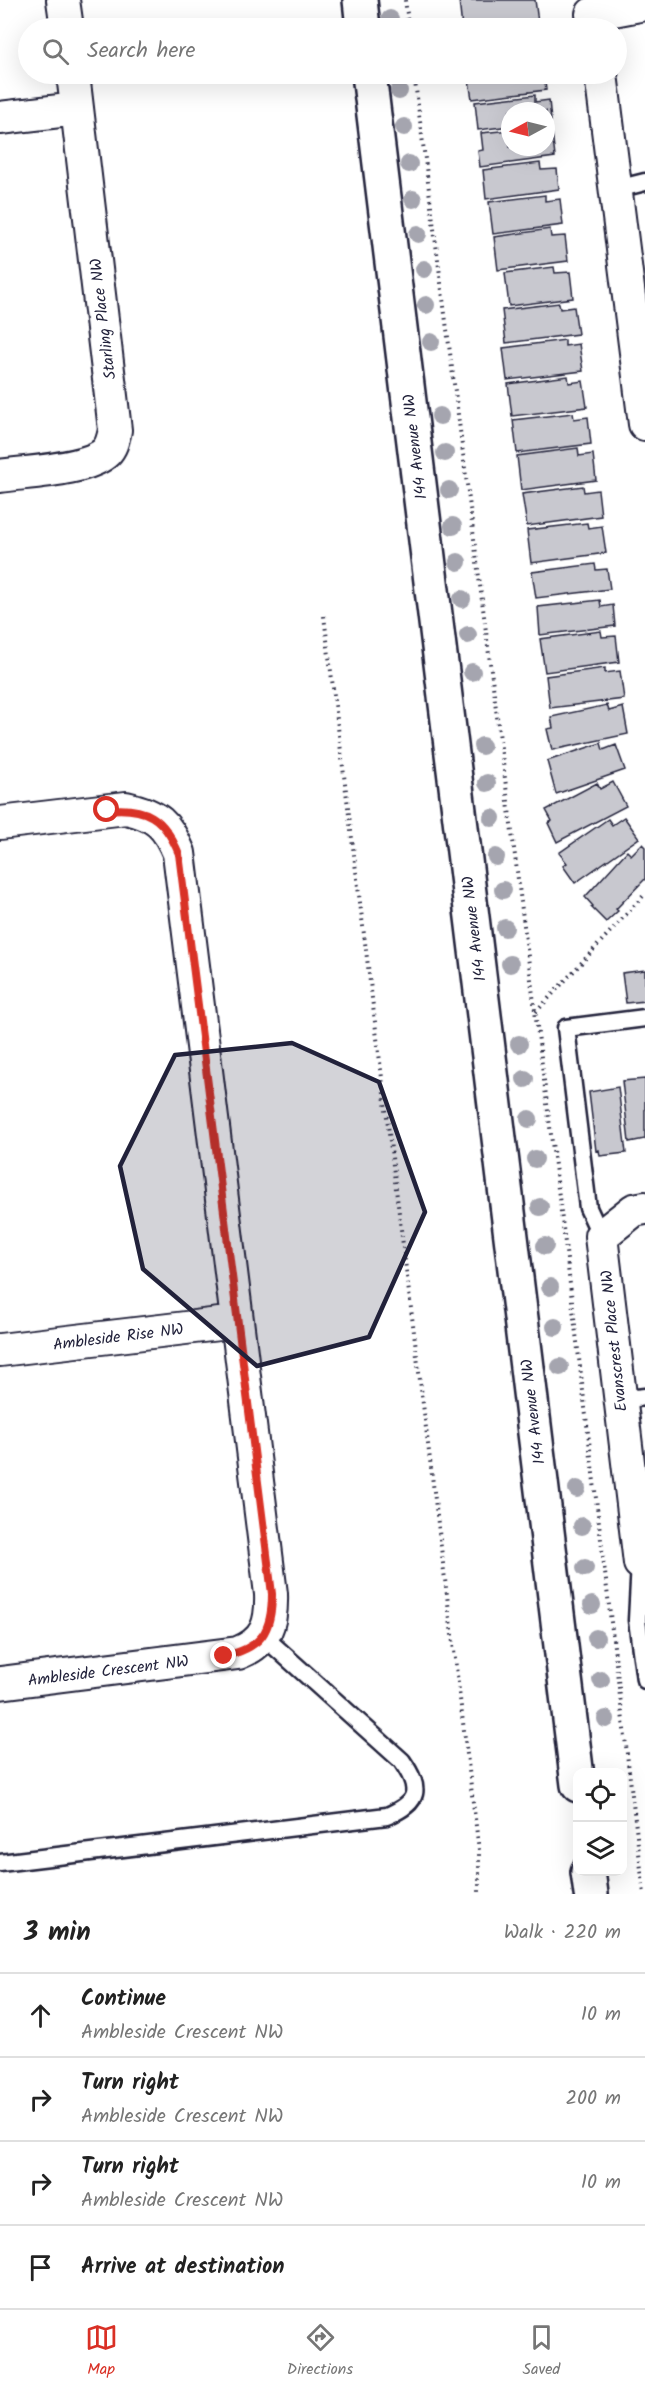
<!DOCTYPE html>
<meta charset="utf-8">
<style>
:root{--surface:#fff;--page:#f2f2f2;--text:#222;--muted:#767676;--line:#e0e0e0;--accent:#d93025}
body{margin:0;font-family:Kalam,sans-serif;background:var(--page);color:var(--text)}
.controls{position:absolute;right:18px;bottom:18px;display:grid;overflow:hidden;border-radius:12px;box-shadow:0 6px 24px #0002}
.controls button{width:54px;height:54px;display:grid;place-items:center;padding:0;border:0;border-bottom:2px solid var(--line);background:var(--surface);color:var(--text);font:30px sans-serif}
.compass{position:absolute;left:501px;top:102px;width:54px;height:54px;border-radius:50%;background:var(--surface);box-shadow:0 6px 24px #0002;rotate:263deg}
.stop{position:absolute;width:18px;height:18px;margin:-14px;border:4px solid #d93025;border-radius:50%;background:#fff}
.stop.end{background:#d93025;border-color:#fff;box-shadow:0 2px 6px #0008}
.list{margin:0;padding:0;list-style:none}
h2{display:flex;justify-content:space-between;align-items:center;height:78px;margin:0;padding:0 24px;font-size:26px}
h2 small{font-size:20px;font-weight:400;color:var(--muted)}
.list li{display:grid;grid-template-columns:39px 1fr auto;gap:18px;align-items:center;box-sizing:border-box;height:84px;padding:0 24px;border-top:2px solid var(--line)}
.list b{display:block;font-size:22px;white-space:nowrap}
.list p{margin:0;font-size:20px;white-space:nowrap;color:var(--muted)}
.list em{font-size:20px;font-style:normal;color:var(--muted)}
.icon{flex:none;width:33px;height:33px;fill:none;stroke:currentColor;stroke-width:2;stroke-linecap:round;stroke-linejoin:round}
.map{position:relative;flex:none;width:645px;height:1894px;overflow:hidden}
.search{position:absolute;background:var(--surface);box-shadow:0 6px 24px #0002;left:18px;right:18px;top:18px;height:66px;display:flex;align-items:center;gap:15px;box-sizing:border-box;padding:0 21px;border-radius:33px;color:var(--muted);font-size:22px}
.sheet{height:414px;background:var(--surface)}
nav{display:flex;justify-content:space-around;align-items:center;box-sizing:border-box;height:84px;border-top:2px solid var(--line);background:var(--surface);font-size:16px;color:var(--muted)}
nav a{display:grid;justify-items:center;gap:3px}
nav .on{color:var(--accent)}
.map>svg:first-child{display:block}
.building{fill:#c8c8cf;stroke:#22223b;stroke-width:1.5}
.lines{fill:none;stroke-linecap:round;stroke-linejoin:round}
.service-casing{stroke:#22223b;stroke-width:21}
.minor-casing{stroke:#22223b;stroke-width:36}
.secondary-casing{stroke:#22223b;stroke-width:38}
.path{stroke:#22223b;stroke-width:4;stroke-dasharray:1.5 4.5;stroke-linecap:butt}
.service{stroke:#fff;stroke-width:16}
.minor{stroke:#fff;stroke-width:32}
.secondary{stroke:#fff;stroke-width:33}
.tree{fill:#a5a5af}
.route{stroke:#d93025;stroke-width:8}
.marked{fill:#22223b;fill-opacity:0.2;stroke:#22223b;stroke-width:4.5;stroke-linejoin:round}
.labels{text-anchor:middle;stroke-width:4.5;stroke-linejoin:round;paint-order:stroke}
.street-label{font-size:16px;fill:#22223b;stroke:#fff}
</style>
<div class="map">
<svg width="645" height="1894" viewBox="0 0 645 1894">
<rect width="100%" height="100%" fill="#fff"/>
<filter id="ink" filterUnits="userSpaceOnUse"><feTurbulence type="fractalNoise" baseFrequency=".0167" numOctaves="2"/><feDisplacementMap in="SourceGraphic" scale="12" xChannelSelector="R" yChannelSelector="G"/><feConvolveMatrix kernelMatrix="1 2 1 2 8 2 1 2 1" color-interpolation-filters="sRGB"/></filter>
<g filter="url(#ink)">
<path class="building" d="M459,0H535L538,22L488,28H462Z
M468,74H544L546,90L472,99Z
M535,95V102L549,100L551,121H546V111H510V126L478,130L475,102Z
M510,130V147H546V132L552,131L555,157L480,167L478,151L483,150L481,133Z
M540,163L541,170L557,169L559,189L486,199L483,170Z
M545,195V201L560,199L563,225L493,234L489,202Z
M550,229L551,237L565,236L568,261L498,270L494,237Z
M554,267L555,273L570,272L573,298L509,306L505,273Z
M559,303L560,309L574,307L578,334L506,343L502,310Z
M565,340V346L579,344L583,371L507,380L503,348Z
M568,376L569,383L583,381L587,407L512,416L508,384Z
M573,413L574,419L588,417L591,444L517,453L513,420Z
M578,448L579,456L593,454L596,480L521,490L517,456Z
M583,486L584,492L598,490L601,516L527,526L522,494Z
M587,523L588,528L602,526L606,553L531,563L527,530Z
M595,564L596,570L607,569L610,589L536,598L532,572Z
M600,600L601,607L613,605L615,626L540,635L538,607Z
M601,631L602,637L616,636L619,662L545,672L540,639Z
M605,668V673L620,671L624,699L550,708L546,676Z
M607,705L609,711L623,707L628,734L552,750L547,729L553,728L551,717Z
M601,743L603,750L616,745L625,770L556,794L547,761Z
M613,782L626,806L557,842L548,823L552,821L546,810L597,783L600,789Z
M624,817L639,838L575,883L563,866L567,863L559,853L608,819L612,825Z
M642,844L645,847V879L616,909L618,911L606,922L591,907L593,906L585,897L627,851L631,855Z
M645,970V1001L626,1003L622,973Z
M645,1079V1139L629,1142L622,1081Z
M618,1087L626,1153L600,1156L599,1150L596,1151L589,1092Z"/>
<g class="lines">
<g class="service-casing">
<path id="service" d="M617,189L645,182
M601,1236L588,1208L566,1028L645,1018
M619,1400L645,1397
M640,1563L637,1620L645,1680
M0,1863L387,1816C420,1802 421,1789 402,1761L263,1636"/>
</g>
<g class="minor-casing">
<path id="minor" d="M63,0L67,28
M592,14L645,4
M601,74L645,424
M0,118L77,109
M0,476C26,472 88,470 106,452C112,446 113,438 115,430L73,74
M0,823L126,808C157,815 167,824 179,853L271,1594C272,1623 267,1642 238,1653L0,1683
M645,1208L634,1210L601,1236L640,1563L645,1567
M0,1350L236,1322"/>
</g>
<g class="secondary-casing">
<path id="secondary" d="M360,0L363,28
M369,74L578,1785
M588,1872L591,1894"/>
</g>
<path class="path" d="M405,0L409,28
M414,74L565,1243L644,1894
M324,616L479,1850V1894
M536,1012L645,894"/>
<use href="#service" class="service"/>
<use href="#minor" class="minor"/>
<use href="#secondary" class="secondary"/>
</g>
<g class="tree">
<circle cx="390" cy="19" r="9"/>
<circle cx="399" cy="91" r="9"/>
<circle cx="404" cy="127" r="9"/>
<circle cx="409" cy="164" r="9"/>
<circle cx="413" cy="199" r="9"/>
<circle cx="418" cy="234" r="9"/>
<circle cx="424" cy="269" r="9"/>
<circle cx="426" cy="305" r="9"/>
<circle cx="431" cy="342" r="9"/>
<circle cx="440" cy="416" r="9"/>
<circle cx="445" cy="453" r="9"/>
<circle cx="449" cy="490" r="9"/>
<circle cx="453" cy="526" r="9"/>
<circle cx="458" cy="562" r="9"/>
<circle cx="462" cy="599" r="9"/>
<circle cx="468" cy="635" r="9"/>
<circle cx="472" cy="672" r="9"/>
<circle cx="482" cy="746" r="9"/>
<circle cx="487" cy="783" r="9"/>
<circle cx="492" cy="818" r="9"/>
<circle cx="496" cy="857" r="9"/>
<circle cx="503" cy="890" r="9"/>
<circle cx="505" cy="928" r="9"/>
<circle cx="510" cy="964" r="9"/>
<circle cx="519" cy="1044" r="9"/>
<circle cx="525" cy="1079" r="9"/>
<circle cx="529" cy="1119" r="9"/>
<circle cx="535" cy="1159" r="9"/>
<circle cx="540" cy="1207" r="9"/>
<circle cx="545" cy="1246" r="9"/>
<circle cx="550" cy="1287" r="9"/>
<circle cx="555" cy="1327" r="9"/>
<circle cx="560" cy="1367" r="9"/>
<circle cx="577" cy="1489" r="9"/>
<circle cx="582" cy="1526" r="9"/>
<circle cx="585" cy="1568" r="9"/>
<circle cx="592" cy="1605" r="9"/>
<circle cx="596" cy="1638" r="9"/>
<circle cx="601" cy="1680" r="9"/>
<circle cx="606" cy="1719" r="9"/>
</g>
</g>
<g class="lines" filter="url(#ink)">
<path class="route" d="M107,810C146,806 164,817 179,854L272,1594C272,1632 261,1648 224,1656"/>
</g>
<path class="marked" d="M292,1043L379,1082L425,1212L369,1337L257,1366L143,1269L120,1166L175,1055Z"/>
<g class="labels">
<g class="street-label">
<text transform="translate(102 319) rotate(-97)" y="6">Starling Place NW</text>
<text transform="translate(414 447) rotate(-97)" y="6">144 Avenue NW</text>
<text transform="translate(473 929) rotate(-97)" y="6">144 Avenue NW</text>
<text transform="translate(118 1336) rotate(-7)" y="6">Ambleside Rise NW</text>
<text transform="translate(613 1341) rotate(-96)" y="6">Evanscrest Place NW</text>
<text transform="translate(532 1412) rotate(-97)" y="6">144 Avenue NW</text>
<text transform="translate(108 1670) rotate(-7)" y="6">Ambleside Crescent NW</text>
</g>
</g>
</svg>
<div class="controls">
<button><svg class="icon" aria-label="locate" viewBox="0 0 24 24"><circle cx="12" cy="12" r="6"/><path d="M12 2v4M12 18v4M2 12h4M18 12h4"/></svg></button>
<button><svg class="icon" aria-label="layers" viewBox="0 0 24 24"><path d="M12 4l9 5-9 5-9-5zM3 14l9 5 9-5"/></svg></button>
</div>
<svg class="compass" viewBox="-18 -18 36 36"><path d="M0-13l5 13h-10z" fill="#e53935"/><path d="M0 13l5-13h-10z" fill="#767676"/></svg>
<div class="stop" style="left:107px;top:810px"></div>
<div class="stop end" style="left:224px;top:1656px"></div>
<div class="search"><svg class="icon" aria-label="search" viewBox="0 0 24 24"><circle cx="10" cy="10" r="6"/><path d="M15 15l6 6"/></svg>Search here</div>
</div>
<section class="sheet">
<h2>3 min<small>Walk · 220 m</small></h2>
<ul class="list">
<li><svg class="icon" aria-label="ahead" viewBox="0 0 24 24"><path d="M12 20V5M6 11l6-6 6 6"/></svg><div><b>Continue</b><p>Ambleside Crescent NW</p></div><em>10 m</em></li>
<li><svg class="icon" aria-label="right" viewBox="0 0 24 24"><path d="M7 20v-9h11M14 6l5 5-5 5"/></svg><div><b>Turn right</b><p>Ambleside Crescent NW</p></div><em>200 m</em></li>
<li><svg class="icon" aria-label="right" viewBox="0 0 24 24"><path d="M7 20v-9h11M14 6l5 5-5 5"/></svg><div><b>Turn right</b><p>Ambleside Crescent NW</p></div><em>10 m</em></li>
<li><svg class="icon" aria-label="arrive" viewBox="0 0 24 24"><path d="M6 21V4h12l-3 4 3 4H6"/></svg><div><b>Arrive at destination</b></div></li>
</ul>
</section>
<nav>
<a class="on"><svg class="icon" aria-label="map" viewBox="0 0 24 24"><path d="M3 6l6-2 6 2 6-2v14l-6 2-6-2-6 2zM9 4v14M15 6v14"/></svg>Map</a>
<a><svg class="icon" aria-label="directions" viewBox="0 0 24 24"><path d="M12 3l9 9-9 9-9-9zM9 14v-3h6M13 9l2 2-2 2"/></svg>Directions</a>
<a><svg class="icon" aria-label="saved" viewBox="0 0 24 24"><path d="M7 4h10v16l-5-4-5 4z"/></svg>Saved</a>
</nav>
